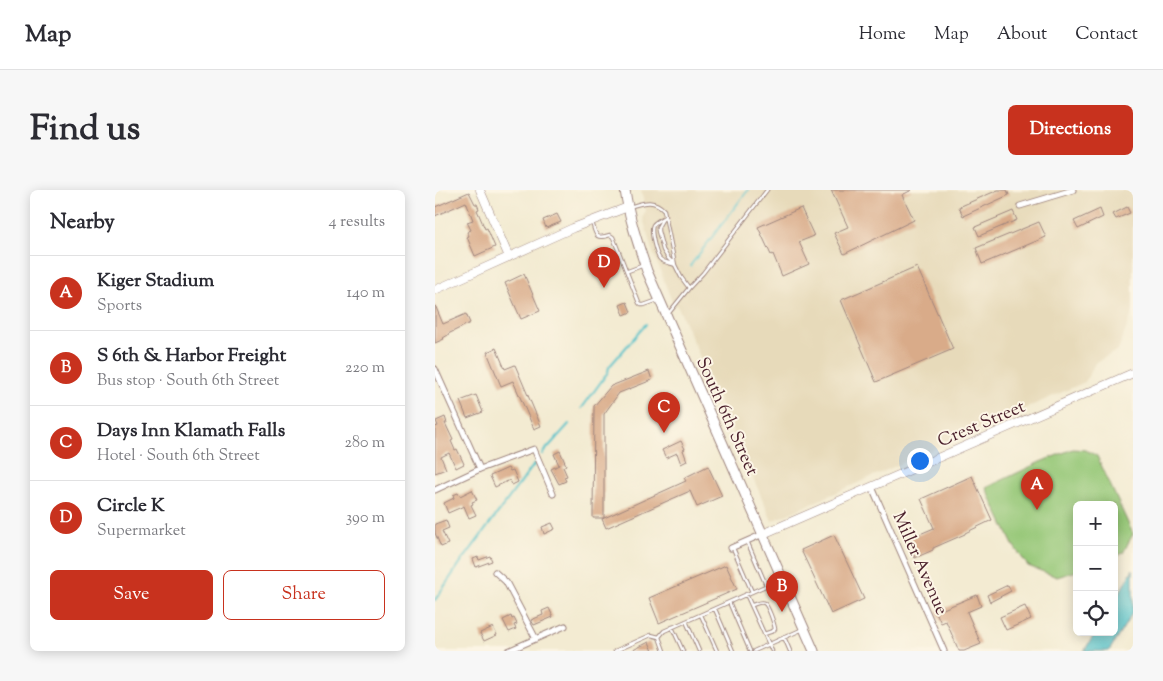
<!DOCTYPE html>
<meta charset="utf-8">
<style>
:root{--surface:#fff;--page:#f7f7f7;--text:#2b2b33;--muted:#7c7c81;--line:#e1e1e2;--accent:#c8321e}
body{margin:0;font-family:"Sorts Mill Goudy",serif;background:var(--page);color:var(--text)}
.controls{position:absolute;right:15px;bottom:15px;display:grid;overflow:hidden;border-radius:8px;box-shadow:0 2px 12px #0003}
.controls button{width:45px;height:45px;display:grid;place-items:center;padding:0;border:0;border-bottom:1px solid var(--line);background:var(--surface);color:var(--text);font:25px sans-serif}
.you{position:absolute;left:484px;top:270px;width:18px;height:18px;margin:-12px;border:4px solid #fff;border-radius:50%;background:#1a73e8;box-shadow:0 0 0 8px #1a73e833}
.badge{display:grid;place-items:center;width:32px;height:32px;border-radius:50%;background:var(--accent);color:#fff;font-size:16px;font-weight:700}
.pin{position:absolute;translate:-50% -41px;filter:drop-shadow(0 1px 2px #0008)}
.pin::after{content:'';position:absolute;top:26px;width:18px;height:15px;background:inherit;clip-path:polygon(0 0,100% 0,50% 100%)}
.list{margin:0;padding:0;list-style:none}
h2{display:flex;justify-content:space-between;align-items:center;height:65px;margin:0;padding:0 20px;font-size:21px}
h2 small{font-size:16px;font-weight:400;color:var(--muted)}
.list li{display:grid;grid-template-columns:32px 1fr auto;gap:15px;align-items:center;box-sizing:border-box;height:75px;padding:0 20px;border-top:1px solid var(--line)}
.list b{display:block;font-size:19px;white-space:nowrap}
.list p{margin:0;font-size:16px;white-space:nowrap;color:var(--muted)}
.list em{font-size:16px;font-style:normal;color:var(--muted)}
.actions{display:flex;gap:10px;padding:15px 20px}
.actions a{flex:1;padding:11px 0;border:1px solid var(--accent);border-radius:8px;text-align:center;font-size:18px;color:var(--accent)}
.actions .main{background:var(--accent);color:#fff}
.icon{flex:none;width:28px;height:28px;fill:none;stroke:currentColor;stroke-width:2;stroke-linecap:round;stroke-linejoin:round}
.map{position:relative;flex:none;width:698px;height:461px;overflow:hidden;border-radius:8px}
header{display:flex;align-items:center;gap:30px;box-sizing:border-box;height:70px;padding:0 25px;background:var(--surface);border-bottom:1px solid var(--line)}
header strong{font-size:24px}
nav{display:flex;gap:28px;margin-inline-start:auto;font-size:18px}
.intro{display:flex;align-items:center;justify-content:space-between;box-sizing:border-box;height:120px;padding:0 30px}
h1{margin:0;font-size:35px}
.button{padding:12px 22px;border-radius:8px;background:var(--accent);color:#fff;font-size:18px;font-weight:700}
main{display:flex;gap:30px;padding:0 30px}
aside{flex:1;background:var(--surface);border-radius:8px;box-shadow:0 2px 12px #0003}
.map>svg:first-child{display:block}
.built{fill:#e7daba}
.green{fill:#95c777;stroke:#707351}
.water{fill:#55c3cb;stroke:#50717b}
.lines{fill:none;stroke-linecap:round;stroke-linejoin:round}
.stream{stroke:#55c3cb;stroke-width:2}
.building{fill:#d9ab89}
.lane-casing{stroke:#9e857e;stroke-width:4.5}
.street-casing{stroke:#9e857e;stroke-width:7}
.secondary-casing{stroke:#9e857e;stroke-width:9}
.primary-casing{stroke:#9e857e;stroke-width:11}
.lane{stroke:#fff;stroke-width:2.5}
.street{stroke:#fff;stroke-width:5}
.secondary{stroke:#fff;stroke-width:8}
.primary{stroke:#fff;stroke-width:9}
.labels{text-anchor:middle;stroke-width:4;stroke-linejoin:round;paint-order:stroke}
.street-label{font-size:18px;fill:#4a1f2b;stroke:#fcf5e5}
</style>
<header>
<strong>Map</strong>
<nav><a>Home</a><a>Map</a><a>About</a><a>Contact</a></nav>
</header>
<div class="intro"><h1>Find us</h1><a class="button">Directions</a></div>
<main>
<aside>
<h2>Nearby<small>4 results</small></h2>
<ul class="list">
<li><span class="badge">A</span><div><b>Kiger Stadium</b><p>Sports</p></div><em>140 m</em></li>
<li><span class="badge">B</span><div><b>S 6th &amp; Harbor Freight</b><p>Bus stop · South 6th Street</p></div><em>220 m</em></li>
<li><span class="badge">C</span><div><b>Days Inn Klamath Falls</b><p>Hotel · South 6th Street</p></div><em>280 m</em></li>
<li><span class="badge">D</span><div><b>Circle K</b><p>Supermarket</p></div><em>390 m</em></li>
</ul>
<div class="actions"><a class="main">Save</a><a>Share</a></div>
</aside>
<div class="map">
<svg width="698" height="461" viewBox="0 0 698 461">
<rect width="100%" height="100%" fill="#fcf5e5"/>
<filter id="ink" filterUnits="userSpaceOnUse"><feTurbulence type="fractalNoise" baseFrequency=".02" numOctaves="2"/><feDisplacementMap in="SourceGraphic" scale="10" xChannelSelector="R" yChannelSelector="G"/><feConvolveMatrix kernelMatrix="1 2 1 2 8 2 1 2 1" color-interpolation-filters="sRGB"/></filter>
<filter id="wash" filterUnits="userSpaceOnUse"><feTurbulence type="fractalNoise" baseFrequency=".0096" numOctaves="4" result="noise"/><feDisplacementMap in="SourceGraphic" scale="20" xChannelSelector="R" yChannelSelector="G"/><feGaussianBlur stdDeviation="1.12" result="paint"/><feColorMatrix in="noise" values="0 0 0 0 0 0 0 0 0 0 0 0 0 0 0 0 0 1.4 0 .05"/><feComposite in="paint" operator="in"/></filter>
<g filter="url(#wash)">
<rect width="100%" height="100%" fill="#f3ebd2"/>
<path class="built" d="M206,0H698V121L683,160L660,173L650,192L337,331L244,119L236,109L216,57L208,28L209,24L211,21Z"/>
<path class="green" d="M638,259L651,260L662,266L698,344L688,363L679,367V315H642V381L622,387L593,376L578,355L551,298L605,272Z"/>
<path class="water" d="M698,379V422L674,461H649L661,442H679V412Z"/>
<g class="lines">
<path class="stream" d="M255,76L313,0
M147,218L173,182L174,177L211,134
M107,264L134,234
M0,410L28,369L31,366L82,297C89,290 93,281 100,274"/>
</g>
<g id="blocks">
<path class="building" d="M396,0H477L467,5L479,30L409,64L399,43L413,37Z
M563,0H572L574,5L528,26L524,17Z
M34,2L40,14H42L44,19L42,20L50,39L52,38L60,57L40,66L32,47L34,46L32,42L36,40L32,32L38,30L31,12L0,26V17Z
M692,17L695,23L681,29L678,24Z
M366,18L379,46L364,52L374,74L347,86L338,64L336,65L323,37Z
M665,19L668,27L643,39L639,31Z
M578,21L582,30L544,46L540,37Z
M122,24L126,32L111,38L108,30Z
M604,32L611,47L547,74L541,58Z
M482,77L518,159L441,192L406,110Z
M89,84L105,121L86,129L70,93Z
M192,112L196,122L189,125L185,115Z
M0,115L8,134L31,124L35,133L13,144V145L8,148L9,149L0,153Z
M61,158L70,179L80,175L106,236L99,239L78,191L66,196L52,162Z
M214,181L217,190L184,203L169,224V328H158L159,216L176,196Z
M41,205L48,222L32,228L25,211Z
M232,218L236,227L223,232L219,223Z
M10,227L12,233H10L18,250L16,251L20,260L22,259L29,274L21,278L14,263L6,267L11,279L0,283V237L3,236L1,231Z
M246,251L250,259L248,260L252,271L246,274L242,263L231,268L227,260Z
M125,261L131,275L128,277L132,286L129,287L131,291L124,294L116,279L124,275L119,264Z
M273,276L287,306L262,317L255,301L171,338L167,329L251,291L249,288Z
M73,278L75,281L78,280L83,292L77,295L75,290L60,297L55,286Z
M537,286L557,330L530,343V344L498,358V360L480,368L470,344L476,342L478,347L499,338L486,309Z
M37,300L42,310L37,312L38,314L36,315L41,325L34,328L29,316L13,323L9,313L19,308L18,305L23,303L25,306Z
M11,330L14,338L7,341L13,354L6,357L0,343V334Z
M117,333L120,339L109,344L107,337Z
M399,345L429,409L396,424L366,360Z
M55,366L57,371L41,377L38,369L43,367L44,370Z
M291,375L302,399L224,433L214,408Z
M573,395L576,401L555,412L552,405Z
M542,405L546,416L532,422L546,454L529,461H524L511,431L506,433L501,422Z
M590,416L596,429L571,440L565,427Z
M114,418L118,427L99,435L96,430L108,425L107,421Z
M76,426L77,429L79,428L82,434L79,435L81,439L74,442L68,430Z
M58,437L62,445L49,451L45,443Z
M214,452L218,461H196Z"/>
</g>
</g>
<g filter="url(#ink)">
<use href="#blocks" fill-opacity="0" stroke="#9e857e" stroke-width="1"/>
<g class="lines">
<g class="lane-casing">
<path id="lane" d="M194,17C208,13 218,8 229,20L240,75L246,87L254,98
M231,26C227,29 221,31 218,35C215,41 221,65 225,69C229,73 236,73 240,75
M227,30L223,37V41L228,60L233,68L239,74
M157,32C161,45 160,50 175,45L178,47L204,113L206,115H209L223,110
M193,81L209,75
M233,124L254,98L268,83L332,0
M312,351L331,395
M298,358L317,402
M311,404L337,461
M294,412L315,461
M317,415C321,414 325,411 329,413C333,415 339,433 340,439L338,441L329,444
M280,419L298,461
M266,425L282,461
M251,431L264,461
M237,437L248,461
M349,447L355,461
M180,461L216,445L224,447
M229,461L224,447L229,441L346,389
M319,461L368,439"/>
</g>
<g class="street-casing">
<path id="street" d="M585,16L638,0
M0,179L45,279
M437,297L509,461
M0,300L45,279L99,259L118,304
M296,358L328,344
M60,382L71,392L101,449
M73,461L130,436"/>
</g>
<g class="secondary-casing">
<path id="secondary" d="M45,0L74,67
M0,100L138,38L193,17
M328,344L698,183"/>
</g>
<g class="primary-casing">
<path id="primary" d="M190,0C194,28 203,54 212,81L379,461"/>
</g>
<use href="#lane" class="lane"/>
<use href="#street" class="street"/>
<use href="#secondary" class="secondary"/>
<use href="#primary" class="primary"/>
</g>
</g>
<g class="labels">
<g class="street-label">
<text transform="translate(293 226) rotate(66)" y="6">South 6th Street</text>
<text transform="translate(546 233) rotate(-23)" y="6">Crest Street</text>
<text transform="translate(486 373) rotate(66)" y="6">Miller Avenue</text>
</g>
</g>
</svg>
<div class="controls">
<button>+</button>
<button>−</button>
<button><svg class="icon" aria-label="locate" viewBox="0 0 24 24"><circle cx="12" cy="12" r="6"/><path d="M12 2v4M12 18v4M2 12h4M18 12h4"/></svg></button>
</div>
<div class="you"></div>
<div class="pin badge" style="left:602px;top:320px">A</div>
<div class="pin badge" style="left:347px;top:422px">B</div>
<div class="pin badge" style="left:229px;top:243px">C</div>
<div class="pin badge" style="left:169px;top:98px">D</div>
</div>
</main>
